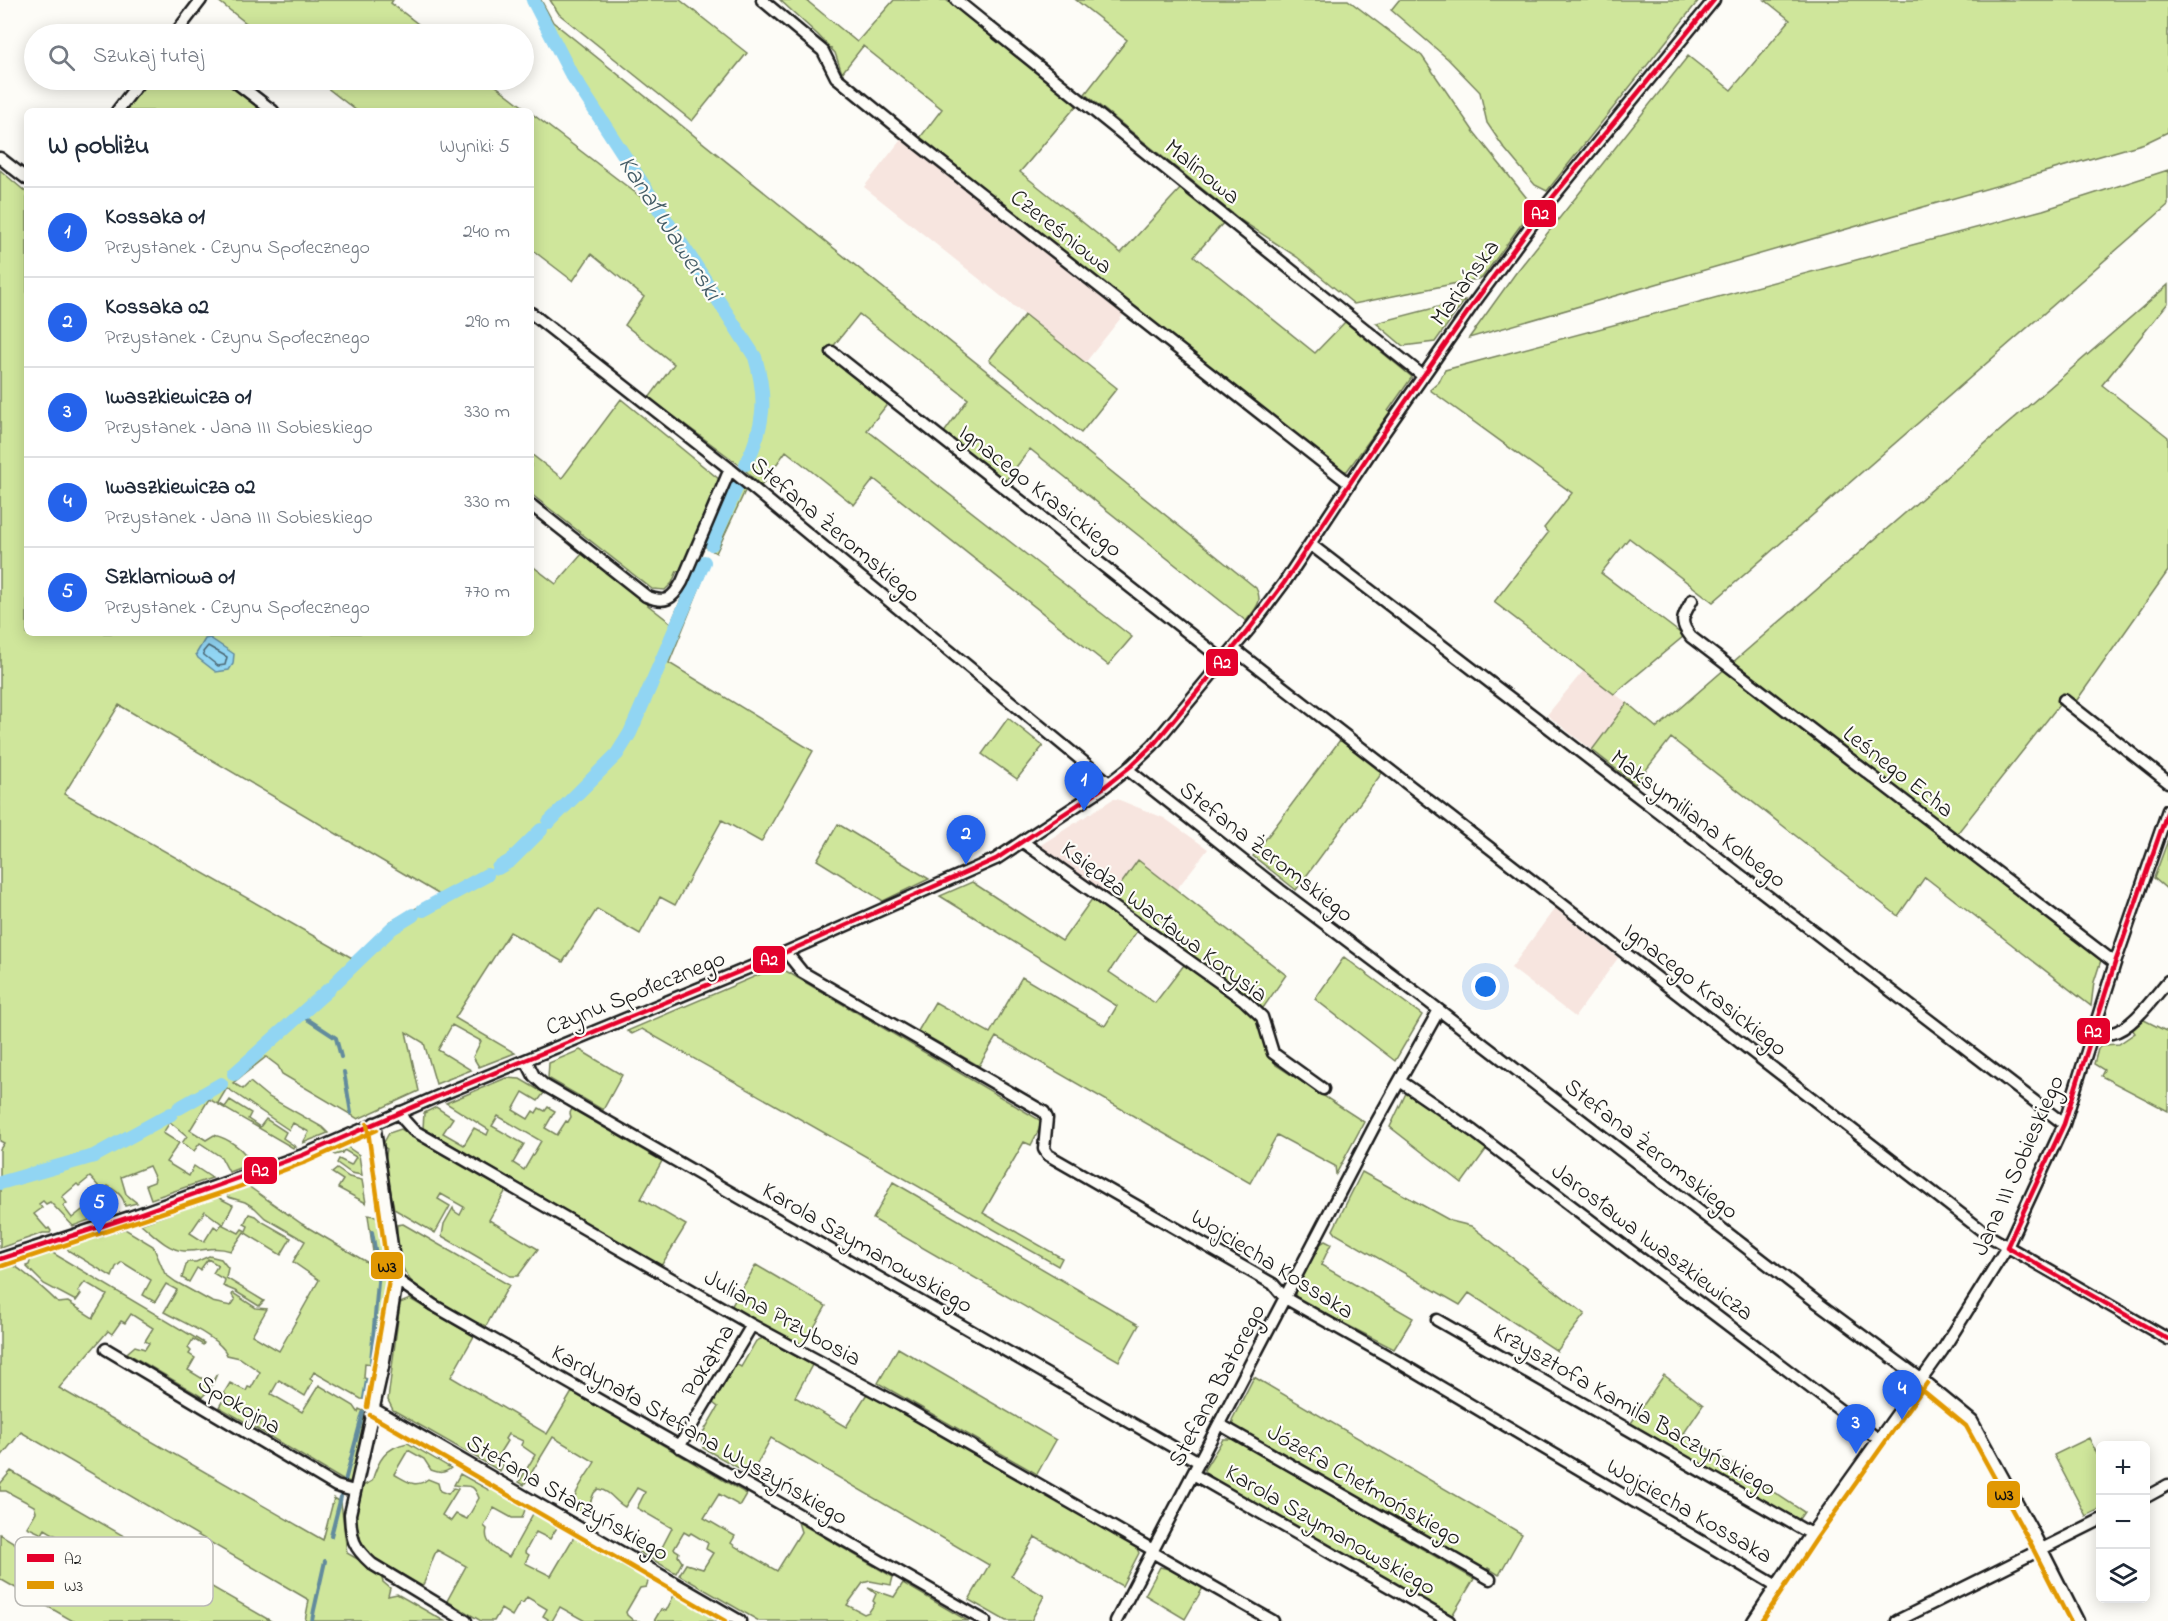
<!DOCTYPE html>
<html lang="pl">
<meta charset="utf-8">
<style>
:root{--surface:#fff;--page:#f2f2f3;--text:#1f2937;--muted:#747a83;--line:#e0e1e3;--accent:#2563eb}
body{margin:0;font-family:"Indie Flower",sans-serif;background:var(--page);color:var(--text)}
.controls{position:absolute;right:18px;bottom:18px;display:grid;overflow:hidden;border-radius:9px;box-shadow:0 3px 15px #0003}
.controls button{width:54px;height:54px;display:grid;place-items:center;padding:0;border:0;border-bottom:2px solid var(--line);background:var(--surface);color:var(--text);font:30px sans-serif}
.you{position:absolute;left:1486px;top:987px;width:21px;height:21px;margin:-15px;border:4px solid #fff;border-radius:50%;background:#1a73e8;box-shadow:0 0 0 9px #1a73e833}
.badge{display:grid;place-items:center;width:39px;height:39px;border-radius:50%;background:var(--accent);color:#fff;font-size:20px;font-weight:700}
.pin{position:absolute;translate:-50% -50px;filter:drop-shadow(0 2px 3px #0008)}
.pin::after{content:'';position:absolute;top:32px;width:21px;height:18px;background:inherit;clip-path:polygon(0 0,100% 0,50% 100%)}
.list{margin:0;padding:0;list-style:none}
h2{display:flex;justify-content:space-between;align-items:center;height:78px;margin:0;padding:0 24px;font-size:26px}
h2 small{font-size:20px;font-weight:400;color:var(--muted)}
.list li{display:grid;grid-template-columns:39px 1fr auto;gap:18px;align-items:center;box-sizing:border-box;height:90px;padding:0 24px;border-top:2px solid var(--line)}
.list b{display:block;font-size:22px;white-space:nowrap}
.list p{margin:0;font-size:20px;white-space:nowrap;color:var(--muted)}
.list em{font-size:20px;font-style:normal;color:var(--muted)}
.icon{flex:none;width:33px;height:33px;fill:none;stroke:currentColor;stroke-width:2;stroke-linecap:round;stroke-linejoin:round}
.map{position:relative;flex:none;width:2168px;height:1621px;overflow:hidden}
.search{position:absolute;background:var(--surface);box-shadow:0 3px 15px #0003;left:24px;top:24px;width:510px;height:66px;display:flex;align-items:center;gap:15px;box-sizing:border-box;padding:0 21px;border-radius:33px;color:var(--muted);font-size:22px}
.panel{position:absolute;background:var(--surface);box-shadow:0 3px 15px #0003;left:24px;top:108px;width:510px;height:528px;border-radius:9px}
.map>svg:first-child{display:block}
.built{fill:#f7e5df}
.green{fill:#cfe69b;stroke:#76815c;stroke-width:1.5;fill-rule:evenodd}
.water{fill:#91d5f3;stroke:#628b9d;stroke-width:1.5}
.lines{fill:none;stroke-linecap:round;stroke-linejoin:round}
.shore{stroke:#4b6672;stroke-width:1.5}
.stream{stroke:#628b9d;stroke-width:4}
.canal{stroke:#91d5f3;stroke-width:14}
.minor-casing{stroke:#1c1c1c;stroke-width:15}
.minor{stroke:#fdfcf7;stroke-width:10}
.bus-1-casing{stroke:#fdfcf7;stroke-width:9}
.bus-2-casing{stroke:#fdfcf7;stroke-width:9}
.bus-1{stroke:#e4002b;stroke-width:4.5}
.bus-2{stroke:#e19803;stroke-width:4.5}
.labels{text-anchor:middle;stroke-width:4.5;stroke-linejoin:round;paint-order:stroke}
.street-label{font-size:24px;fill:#1c1c1c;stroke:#fdfcf7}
.water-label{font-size:26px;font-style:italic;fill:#455d67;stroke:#fdfcf7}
.key{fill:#fdfcf7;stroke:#bab9b5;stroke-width:1.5}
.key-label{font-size:16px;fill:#1c1c1c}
.line-badge{stroke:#fdfcf7;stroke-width:2}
.badge-label{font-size:16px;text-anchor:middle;font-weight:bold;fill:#fff}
.pale-badge-label{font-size:16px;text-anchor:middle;font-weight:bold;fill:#111}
</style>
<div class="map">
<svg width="2168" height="1621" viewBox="0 0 2168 1621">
<rect width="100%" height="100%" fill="#fdfcf7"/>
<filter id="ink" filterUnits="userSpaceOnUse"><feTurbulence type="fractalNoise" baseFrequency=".0167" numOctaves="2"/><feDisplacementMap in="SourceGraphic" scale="12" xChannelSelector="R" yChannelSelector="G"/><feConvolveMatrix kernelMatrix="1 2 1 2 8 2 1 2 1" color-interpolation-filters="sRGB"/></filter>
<g filter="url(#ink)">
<path class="built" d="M903,137L1124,314L1085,363L864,187Z
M1584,670L1627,703L1592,750L1547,715Z
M1113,799H1117L1164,818L1208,849L1176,890L1138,861L1111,898L1039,846Z
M1555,908L1618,958L1575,1017L1511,968Z"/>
<path class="green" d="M217,0H393L391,3L431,34H260Z
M528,0H541L553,22L1256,588C1264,602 1255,609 1246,621L1030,449L1003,484L943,434L968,399L859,314L828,353L889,402L867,430L1132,637L1108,665L874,479L854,505L786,451L761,486L741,466L649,398L674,364L625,325L644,297L591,254L573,281L531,249V113L654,207L566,72Z
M550,0H680L747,53L692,121L559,14Z
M780,0H806L857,42L894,0H946L1077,105L1020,172L1121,253L1181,188L1224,222L1194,256L1315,353L1345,322L1412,377L1388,411L1390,412L1347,471H1341L919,139L942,109L863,46L842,73L835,53L818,35Z
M1076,0H1348L1422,56L1474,132L1534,207L1482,278L1354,304L1297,257L1242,221L1085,94L1127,40Z
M1399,0H1699L1547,191L1535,185L1504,148L1487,123L1480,92L1448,59L1391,10Z
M1765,0H2168V132L2145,143L1469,338L1515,274L1688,56L1731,90L1790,20Z
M145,80H227L266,111H121Z
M317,80H488L529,111H357Z
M0,170L27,193V633H531V565L556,584L582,554L671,623L699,557L710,562L669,663L813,751L761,842L722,820L675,905L660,897L640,934L597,909L563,962L510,932L455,1018L515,1053L479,1067L473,1057L481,1041L452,1025L438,1050L471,1070L436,1084L424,1043L406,1032L419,1091L358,1119L282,1074L278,1066L266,1057L233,1083L243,1089L250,1082L267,1096L322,1127L328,1133L303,1143L309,1132L293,1123L289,1130L227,1088L218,1103L225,1107L230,1100L251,1113L248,1119L260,1127L266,1119L286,1132L283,1138L296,1147L293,1148L209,1099L190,1130L206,1140L214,1135C227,1138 247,1150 250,1164L229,1172L221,1157L200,1143L194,1151L182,1143L187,1136L170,1122L163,1133L179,1143L166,1162L189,1176L194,1166L212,1178L151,1199L146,1185L154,1182L155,1179L149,1166L121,1177L126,1194L137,1203L125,1206C124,1196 116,1191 108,1186L102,1190L90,1177L79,1186L77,1184L62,1197L67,1203L63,1206L72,1218L86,1207L91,1213L95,1211L100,1216L73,1226L50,1202L46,1204L43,1201L39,1204L42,1208L34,1214L47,1229L49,1228L51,1231L50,1233H43L0,1248V1149L4,1143L0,1141ZM119,705L440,895V896L391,921L354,959L64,794Z
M2168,170V205L1713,602L1629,538L1601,573L1684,636L1614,694L1494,602L1548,533L1544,528L1572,493L1430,390L1439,382L1445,370L2043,210Z
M2168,285V303L2102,385L2168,437V571L2077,700L2059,705L1956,835L1732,663Z
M1465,300L1435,342L1403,346L1376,323Z
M1025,315L1117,388L1081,433L989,360Z
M621,399L720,480L681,573L677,571L672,583L665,590L652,589L531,494V454L562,478Z
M734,484L741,486L745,491L716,553L704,546L705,543L730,485Z
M1726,668L2102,957L2094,982L2091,1006L1925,877L1898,916L1671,738L1635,784L1592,750L1627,703L1657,728Z
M1008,718L1043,746L1017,779L982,754Z
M1340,740L1382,773L1296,890L1253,856Z
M838,824L929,879L883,901L817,860Z
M2168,840V890L2154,878Z
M1138,860L1286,975L1263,1008L1111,898Z
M972,882L1062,941L1092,899L1137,931L1109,972L1155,1003L1184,965L1250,1012L1255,1017L1276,1065L1364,1122L1336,1174L1335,1166L1277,1135L1250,1183L996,1037L979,1066L918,1031L935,1002L990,1033L1022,977L1105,1026L1117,1006L940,896Z
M1344,957L1422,1015L1395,1061L1315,999Z
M770,970L786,971L1043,1122L1031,1145L1024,1142L983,1213L1062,1258L1058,1266L642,1029L632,1034L627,1031Z
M2142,1019L2168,1032V1111L2101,1076L2104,1070L2094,1064L2098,1049L2102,1045L2119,1044L2135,1033L2132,1029Z
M580,1050L622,1075L603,1110L548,1078L549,1063Z
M506,1078L520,1079L544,1093L538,1101L523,1092L513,1110L528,1119L533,1111L536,1113L539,1108L545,1111L548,1107L555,1111L545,1128L557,1135L566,1121L568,1122L571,1117L570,1113L572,1109L662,1161L641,1199L686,1225L661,1266L423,1128L424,1113L436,1107L453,1118L443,1133L464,1145L474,1128L487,1135L489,1130L446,1103ZM498,1116L541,1141L524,1170L513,1163L524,1144L492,1126Z
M1407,1091L1488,1147L1462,1183L1390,1127Z
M401,1129L506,1190L489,1220L538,1249L518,1276H510L442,1236L444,1224L453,1208L454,1211L460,1215L464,1207L441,1194L438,1199L450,1206L435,1233L394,1209L385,1161L387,1149L382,1146L389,1133Z
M346,1146L359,1155L362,1175L351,1173L337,1163L339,1159L351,1165L356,1157L344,1150L342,1153L335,1155L332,1152Z
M337,1169L349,1177L362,1180L366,1203L338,1188L343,1180L332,1173Z
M1362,1172L1451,1221L1471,1226L1585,1314L1557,1351L1469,1293L1460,1305L1336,1234L1333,1230Z
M893,1182L1139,1325L1119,1361L873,1219Z
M248,1186L302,1224L375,1267L368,1215L376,1216C381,1238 388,1259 390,1281C392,1309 384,1338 379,1365L365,1363L364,1378L375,1381L372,1400L361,1399L314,1372L310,1379L313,1381L305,1396L279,1380L271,1394L302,1412L319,1385L354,1406L358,1412L359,1409L370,1414L369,1423L351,1482L341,1479L252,1426L254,1423L259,1425L262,1418L252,1413L247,1423L219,1407L226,1395L224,1393L230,1383L246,1391L248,1387L251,1388L260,1372L240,1358L227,1355C222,1339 180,1321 164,1312L177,1290L166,1284L155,1302L143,1295L151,1280L122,1262L116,1267L112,1277L69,1251L66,1247L125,1229L153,1246L165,1274L176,1282L212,1302L231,1306L235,1300L232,1295L233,1293L256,1308L267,1309L252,1335L279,1351L319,1280L293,1262L305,1241L265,1218L255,1208L245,1202L228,1197L226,1194Z
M217,1197L233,1205L223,1225L239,1233L242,1229L246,1231L248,1226L244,1224L249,1214L255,1216L261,1221L291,1238L281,1255L244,1232L231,1251C212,1245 202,1252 184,1251C168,1250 153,1234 141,1224ZM205,1211L222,1224L218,1229L214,1226L204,1242L190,1233Z
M403,1224L509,1285L486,1326C459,1317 419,1297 405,1272C398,1260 397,1239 397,1225Z
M1325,1241L1331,1244L1321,1265L1413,1318L1394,1349L1296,1299L1295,1291C1301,1279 1312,1247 1325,1241Z
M51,1252L204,1343L203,1345L193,1339L188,1348L191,1351L189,1354L195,1358L188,1370L211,1384L217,1374L210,1389L202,1397L127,1353L135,1346L145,1349L149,1343L145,1341L153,1328L131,1314L125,1323L121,1321L112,1334L108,1331L59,1388L323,1540L334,1498L341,1502L347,1553L380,1572L383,1582L390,1588L388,1596L397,1594L444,1621H305L309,1600L21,1432L0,1458V1269C5,1268 9,1265 14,1266C20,1268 52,1296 58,1303L68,1302L93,1318L107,1295L85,1282L78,1291L81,1294L76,1301L44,1284L26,1266L29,1265L31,1258Z
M209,1256L221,1259L228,1268L226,1278L264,1301L259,1306L235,1291L223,1286L225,1280L213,1273L218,1265L208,1259L200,1270L197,1268L189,1282L182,1278L187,1262H196Z
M756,1265L826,1306L803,1347L731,1307Z
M410,1299L474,1336L451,1377L547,1434L572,1392L747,1494L740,1506L719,1494L704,1518L735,1536L731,1543L736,1547L777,1571L801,1532L798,1522L893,1577L891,1585L870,1581L863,1583L847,1605L864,1614L869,1612L875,1603L873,1601L876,1594L868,1588L894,1597L903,1583L968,1621H858L855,1619L853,1621H759L679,1575L686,1564L703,1569L713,1553L706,1549L708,1543L691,1533L689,1535L684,1532L674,1549L679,1552L678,1556L682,1562L676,1573L639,1552L642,1546L658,1555L672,1528L637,1508L645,1492L637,1488L625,1507C614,1501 611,1491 598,1489L594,1493L588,1508L592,1511L587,1515C559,1506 586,1478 595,1462L553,1437L524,1485L519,1482L535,1455L521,1445L523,1441L508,1434L505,1439L507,1441L497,1457L498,1461L503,1465L500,1471L393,1410L388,1400L400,1303Z
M763,1338L812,1365L795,1397L846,1427L868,1392L1135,1544L1139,1553L1122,1586L1035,1537L1011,1576L1044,1596L1031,1621H1006L969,1600L989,1565L771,1438L751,1475L703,1448L701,1436L718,1407L713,1403L736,1364L741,1367L756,1341Z
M898,1348L1056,1440L1037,1474L878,1383Z
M1664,1375L1703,1405L1684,1433L1804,1512L1799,1519L1793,1520L1631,1423Z
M1254,1377L1522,1534L1499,1575L1488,1568L1485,1571L1236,1429L1232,1420Z
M2089,1438L2100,1460V1509L2086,1516L2054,1455Z
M1223,1439H1233L1474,1579L1450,1619L1210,1480L1204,1470Z
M408,1443L451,1468C444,1474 439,1473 431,1470L424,1459L408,1450L394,1474C407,1481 415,1489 428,1479L438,1483L440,1491L448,1494L453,1488L458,1489L442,1515L451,1521L456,1514L467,1519L479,1498C472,1481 469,1488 454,1485L460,1474L489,1490L491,1487L526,1507L522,1518H512L494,1508L484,1526L487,1529C483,1544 498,1551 509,1557L534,1512L558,1526L550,1539L536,1532L525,1552L529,1555L525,1563L551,1576L575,1535L649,1579L646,1587L640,1588L626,1612L627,1615L634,1621H640H585L560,1607L552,1621H547L548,1619L543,1616L547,1609L527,1597L523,1603L520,1602L512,1616L501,1609L494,1621H481L447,1601L466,1566L437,1550C430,1561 428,1578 422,1586L379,1561L376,1562L361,1541L354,1512L361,1487L372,1481C378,1461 385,1447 408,1443Z
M11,1471L271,1621H73L0,1579V1534L47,1563L60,1538L45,1529L42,1534L27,1527L36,1512L34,1506L6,1491H0V1484Z
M1160,1567L1177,1571L1204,1586L1185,1619L1145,1595Z
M675,1593L724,1621H654L661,1609L666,1611Z"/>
<path class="water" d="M210,638L234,654L233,664L229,670L216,672L198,658L196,654L205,639Z"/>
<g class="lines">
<path class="shore" d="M208,646L227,657L225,665L218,666L204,655L203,652Z"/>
<path class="stream" d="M301,1015L336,1038L341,1057
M344,1072L351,1113
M371,1361L379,1271L372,1232
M364,1398L367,1380
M345,1481L363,1413
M331,1536L341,1497
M314,1610L325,1561
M312,1621L314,1610"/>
<path class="canal" d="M533,0L570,72L755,357C767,398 765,425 746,464
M712,544L738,484
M549,822L617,754L630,733L704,562
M498,868L510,861L541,830
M423,910L487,875
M336,982L392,928L413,915
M234,1074L329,989
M179,1108L221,1084
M0,1183L94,1156L171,1114"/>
<g class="minor-casing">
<path id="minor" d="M762,0L823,51L836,77L918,144L1350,484
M956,0L1423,376
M175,34L201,0
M233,80L273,111
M117,111L141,80
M0,158L27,179
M531,313L730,469L1109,783
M832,352L1224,661
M531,505L646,596C665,604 672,600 682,582L730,469
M1310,544L2064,1124
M1692,600C1683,617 1678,621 1691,637L2115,963
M1234,649L1989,1236L2168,1339
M2064,700L2168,782
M1127,769L1280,890L1426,1000L1818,1303L1921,1379L1972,1421L2034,1534L2078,1621
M1023,842L1244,1000L1262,1017L1273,1053L1323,1089
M786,952L802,972L1044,1112L1047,1118L1044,1149L1048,1155L1273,1284L1285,1298L1400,1363L1777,1586
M2093,1032C2099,1032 2106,1034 2112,1033C2132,1029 2155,996 2168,981
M526,1060L534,1076L544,1085L1199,1462
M1400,1081L1473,1131L1878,1439
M400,1112L404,1120L413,1130L752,1325L902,1406L1153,1550
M374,1123L397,1280L383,1367L350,1514C351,1539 353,1547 372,1564L466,1621
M0,1259L130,1217L303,1155L436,1097L775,957L996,859L1103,788L1131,766L1153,745L1251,627L1284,583L1376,444L1474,303L1544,208L1714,0
M397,1280L433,1305L985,1621
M1437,1320L1811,1534
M106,1349L336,1486L354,1491
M374,1409L740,1621
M1219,1424L1490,1579
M679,1447L752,1325
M1193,1474L1449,1621
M2146,1497L2168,1485
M1152,1552L1273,1621
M1116,1621L1376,1123L1439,1010
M1753,1621L1811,1534L1942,1351L2007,1247L2064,1124L2115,963L2168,810
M1897,1621L2100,1520"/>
</g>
<use href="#minor" class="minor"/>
<g class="bus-1-casing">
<path id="bus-1" d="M2007,1247L2064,1124L2115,963L2168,810
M2007,1247L2168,1339
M0,1259L130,1217L303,1155L436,1097L775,957L996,859L1103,788L1131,766L1153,745L1251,627L1284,583L1376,444L1474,303L1544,208L1714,0"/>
</g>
<g class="bus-2-casing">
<path id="bus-2" d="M367,1124L389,1280L367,1407
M2,1266L233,1189L306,1162L377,1130
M1916,1385L1966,1426L2027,1537L2070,1621
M370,1415L725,1621
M1762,1621L1817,1538L1927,1383"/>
</g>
<use href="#bus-1" class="bus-1"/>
<use href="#bus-2" class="bus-2"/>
</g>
</g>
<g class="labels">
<g class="street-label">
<text transform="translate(1203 171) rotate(39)" y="8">Malinowa</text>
<text transform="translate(1062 231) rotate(38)" y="8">Czereśniowa</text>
<text transform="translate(1464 282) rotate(-54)" y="8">Mariańska</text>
<text transform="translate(1041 490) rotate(38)" y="8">Ignacego Krasickiego</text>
<text transform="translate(836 529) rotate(40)" y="8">Stefana Żeromskiego</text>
<text transform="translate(1899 771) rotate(38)" y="8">Leśnego Echa</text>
<text transform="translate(1699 818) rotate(37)" y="8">Maksymiliana Kolbego</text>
<text transform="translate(1267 851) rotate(38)" y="8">Stefana Żeromskiego</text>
<text transform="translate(1165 921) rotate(37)" y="8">Księdza Wacława Korysia</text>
<text transform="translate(1706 989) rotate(38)" y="8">Ignacego Krasickiego</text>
<text transform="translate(635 992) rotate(-22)" y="8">Czynu Społecznego</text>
<text transform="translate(1652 1148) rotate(38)" y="8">Stefana Żeromskiego</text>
<text transform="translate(2017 1165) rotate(-66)" y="8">Jana III Sobieskiego</text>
<text transform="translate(1653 1241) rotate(37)" y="8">Jarosława Iwaszkiewicza</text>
<text transform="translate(868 1247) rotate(30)" y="8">Karola Szymanowskiego</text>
<text transform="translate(1273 1263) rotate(32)" y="8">Wojciecha Kossaka</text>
<text transform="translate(783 1317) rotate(29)" y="8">Juliana Przybosia</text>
<text transform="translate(707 1360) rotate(-59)" y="8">Pokątna</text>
<text transform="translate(1216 1385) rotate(-62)" y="8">Stefana Batorego</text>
<text transform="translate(240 1404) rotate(31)" y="8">Spokojna</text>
<text transform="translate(1635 1409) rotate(30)" y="8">Krzysztofa Kamila Baczyńskiego</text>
<text transform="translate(700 1434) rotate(30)" y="8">Kardynała Stefana Wyszyńskiego</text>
<text transform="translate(1365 1484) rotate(30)" y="8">Józefa Chełmońskiego</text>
<text transform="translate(568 1497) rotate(30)" y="8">Stefana Starzyńskiego</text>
<text transform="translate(1690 1510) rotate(30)" y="8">Wojciecha Kossaka</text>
<text transform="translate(1331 1529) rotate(30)" y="8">Karola Szymanowskiego</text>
</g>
<g class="water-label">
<text transform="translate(671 227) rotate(57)" y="9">Kanał Wawerski</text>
</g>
</g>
<rect x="15" y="1537" width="198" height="69" rx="9" class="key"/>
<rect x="27" y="1554" width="27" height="8" fill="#e4002b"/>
<rect x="27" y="1581" width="27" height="8" fill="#e19803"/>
<g class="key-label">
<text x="64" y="1564">A2</text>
<text x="64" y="1591">W3</text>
</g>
<g class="line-badge">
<rect x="1523" y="199" width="34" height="29" rx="6" fill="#e4002b"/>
<rect x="1205" y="648" width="34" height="29" rx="6" fill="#e4002b"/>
<rect x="752" y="945" width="34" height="29" rx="6" fill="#e4002b"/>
<rect x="2076" y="1017" width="35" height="28" rx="6" fill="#e4002b"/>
<rect x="243" y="1156" width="35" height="29" rx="6" fill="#e4002b"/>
<rect x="370" y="1251" width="34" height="29" rx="6" fill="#e19803"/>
<rect x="1986" y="1480" width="35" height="29" rx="6" fill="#e19803"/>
</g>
<g class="badge-label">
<text x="1540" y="219">A2</text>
<text x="1222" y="668">A2</text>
<text x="769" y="965">A2</text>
<text x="2093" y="1037">A2</text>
<text x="260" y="1176">A2</text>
</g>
<g class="pale-badge-label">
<text x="387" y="1272">W3</text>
<text x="2004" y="1500">W3</text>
</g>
</svg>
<div class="controls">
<button>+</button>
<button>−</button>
<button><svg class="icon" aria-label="layers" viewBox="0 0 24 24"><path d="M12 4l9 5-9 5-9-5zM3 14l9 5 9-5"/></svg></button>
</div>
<div class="you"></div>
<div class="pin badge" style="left:1084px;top:811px">1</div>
<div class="pin badge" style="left:966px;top:865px">2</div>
<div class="pin badge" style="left:1856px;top:1454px">3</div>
<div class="pin badge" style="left:1902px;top:1420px">4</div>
<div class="pin badge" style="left:99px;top:1234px">5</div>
<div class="search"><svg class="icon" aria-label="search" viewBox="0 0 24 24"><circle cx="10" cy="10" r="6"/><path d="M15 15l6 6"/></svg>Szukaj tutaj</div>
<section class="panel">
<h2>W pobliżu<small>Wyniki: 5</small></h2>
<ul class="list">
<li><span class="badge">1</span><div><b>Kossaka 01</b><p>Przystanek · Czynu Społecznego</p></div><em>240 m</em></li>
<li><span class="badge">2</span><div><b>Kossaka 02</b><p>Przystanek · Czynu Społecznego</p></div><em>290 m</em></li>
<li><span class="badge">3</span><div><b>Iwaszkiewicza 01</b><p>Przystanek · Jana III Sobieskiego</p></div><em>330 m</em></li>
<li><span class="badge">4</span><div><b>Iwaszkiewicza 02</b><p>Przystanek · Jana III Sobieskiego</p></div><em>330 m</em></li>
<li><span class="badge">5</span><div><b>Szklarniowa 01</b><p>Przystanek · Czynu Społecznego</p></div><em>770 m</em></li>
</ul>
</section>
</div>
